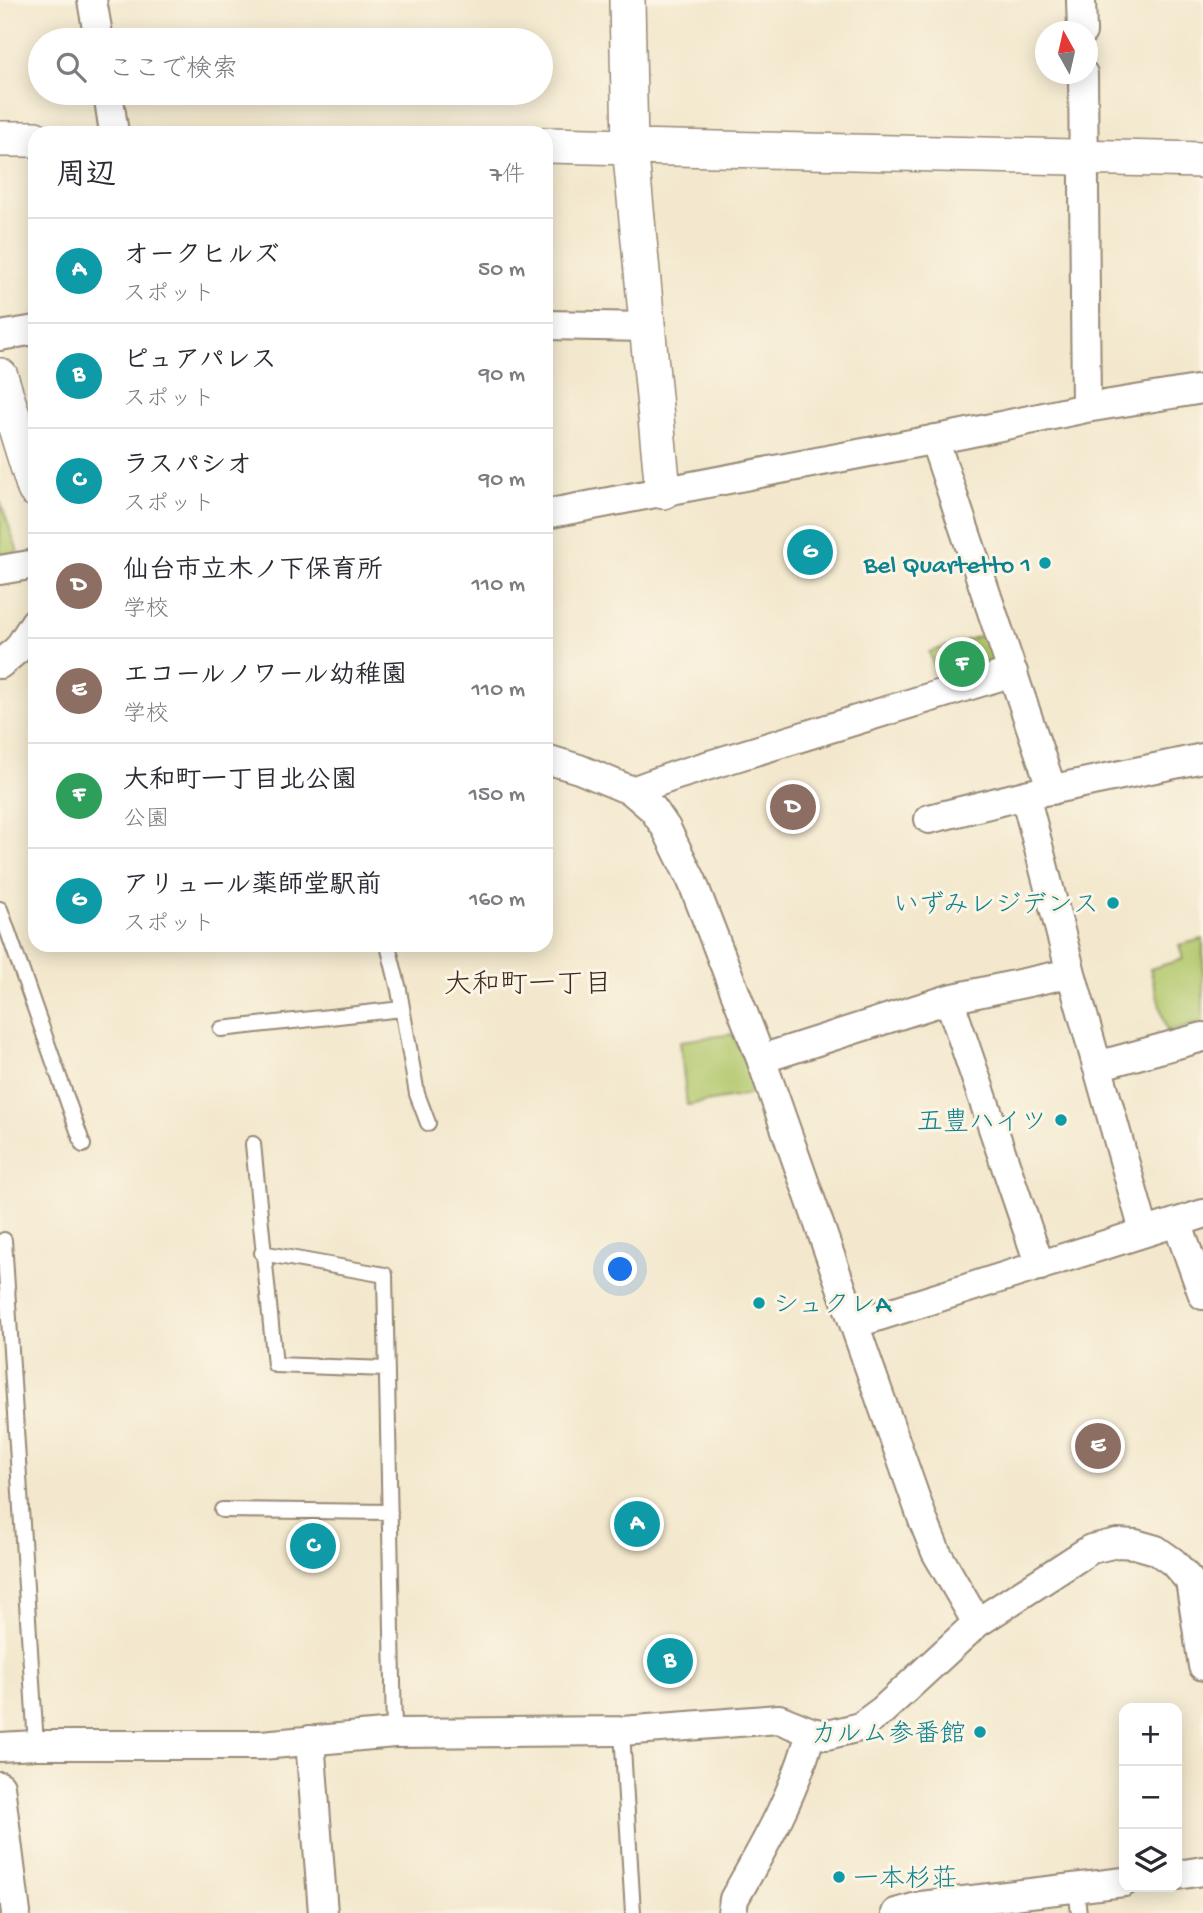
<!DOCTYPE html>
<html lang="ja">
<meta charset="utf-8">
<style>
:root{--surface:#fff;--page:#f7f7f7;--text:#2b2b33;--muted:#7c7c81;--line:#e1e1e2;--accent:#0b8043}
body{margin:0;font-family:"Gochi Hand","Klee One",sans-serif;background:var(--page);color:var(--text)}
.controls{position:absolute;right:21px;bottom:21px;display:grid;overflow:hidden;border-radius:14px;box-shadow:0 4px 18px #0003}
.controls button{width:63px;height:63px;display:grid;place-items:center;padding:0;border:0;border-bottom:2px solid var(--line);background:var(--surface);color:var(--text);font:35px sans-serif}
.compass{position:absolute;left:1035px;top:21px;width:63px;height:63px;border-radius:50%;background:var(--surface);box-shadow:0 4px 18px #0003;rotate:352deg}
.you{position:absolute;left:621px;top:1270px;width:24px;height:24px;margin:-18px;border:5px solid #fff;border-radius:50%;background:#1a73e8;box-shadow:0 0 0 10px #1a73e833}
.badge{display:grid;place-items:center;width:46px;height:46px;border-radius:50%;background:var(--accent);color:#fff;font-size:23px;font-weight:700}
.pin{position:absolute;translate:-50% -50%;border:4px solid #fff;box-shadow:0 2px 7px #0006}
.list{margin:0;padding:0;list-style:none}
h2{display:flex;justify-content:space-between;align-items:center;height:91px;margin:0;padding:0 28px;font-size:30px}
h2 small{font-size:23px;font-weight:400;color:var(--muted)}
.list li{display:grid;grid-template-columns:46px 1fr auto;gap:21px;align-items:center;box-sizing:border-box;height:105px;padding:0 28px;border-top:2px solid var(--line)}
.list b{display:block;font-size:26px;white-space:nowrap}
.list p{margin:0;font-size:23px;white-space:nowrap;color:var(--muted)}
.list em{font-size:23px;font-style:normal;color:var(--muted)}
.icon{flex:none;width:38px;height:38px;fill:none;stroke:currentColor;stroke-width:2;stroke-linecap:round;stroke-linejoin:round}
.map{position:relative;flex:none;width:1203px;height:1913px;overflow:hidden}
.search{position:absolute;background:var(--surface);box-shadow:0 4px 18px #0003;left:28px;top:28px;width:525px;height:77px;display:flex;align-items:center;gap:18px;box-sizing:border-box;padding:0 24px;border-radius:38px;color:var(--muted);font-size:26px}
.panel{position:absolute;background:var(--surface);box-shadow:0 4px 18px #0003;left:28px;top:126px;width:525px;height:826px;border-radius:21px}
.map>svg:first-child{display:block}
.green{fill:#b1c76c;stroke:#767845;stroke-width:2}
.lines{fill:none;stroke-linecap:round;stroke-linejoin:round}
.service-casing{stroke:#978976;stroke-width:18}
.minor-casing{stroke:#978976;stroke-width:32}
.tertiary-casing{stroke:#978976;stroke-width:38}
.service{stroke:#fff;stroke-width:14}
.minor{stroke:#fff;stroke-width:28}
.tertiary{stroke:#fff;stroke-width:35}
.culture-dot{fill:#0f9aa8;stroke:#fcf5e5;stroke-width:2.5}
.labels{text-anchor:middle;stroke-width:6;stroke-linejoin:round;paint-order:stroke}
.culture-label{font-size:26px;fill:#0d838f;stroke:#fcf5e5;text-anchor:end}
.neighbourhood-label{font-size:28px;fill:#3b2a1e;stroke:#fcf5e5}
</style>
<div class="map">
<svg width="1203" height="1913" viewBox="0 0 1203 1913">
<rect width="100%" height="100%" fill="#fcf5e5"/>
<filter id="ink" filterUnits="userSpaceOnUse"><feTurbulence type="fractalNoise" baseFrequency=".0143" numOctaves="2"/><feDisplacementMap in="SourceGraphic" scale="14" xChannelSelector="R" yChannelSelector="G"/><feConvolveMatrix kernelMatrix="1 2 1 2 8 2 1 2 1" color-interpolation-filters="sRGB"/></filter>
<filter id="wash" filterUnits="userSpaceOnUse"><feTurbulence type="fractalNoise" baseFrequency=".00686" numOctaves="4" result="noise"/><feDisplacementMap in="SourceGraphic" scale="28" xChannelSelector="R" yChannelSelector="G"/><feGaussianBlur stdDeviation="1.57" result="paint"/><feColorMatrix in="noise" values="0 0 0 0 0 0 0 0 0 0 0 0 0 0 0 0 0 1.4 0 .05"/><feComposite in="paint" operator="in"/></filter>
<g filter="url(#wash)">
<rect width="100%" height="100%" fill="#f3e8cd"/>
<path class="green" d="M0,501L18,552L0,555Z
M986,634L994,658L988,670L940,684L929,652Z
M1203,939V1022L1167,1032L1150,969L1183,959L1179,945Z
M733,1034L759,1093L687,1105L680,1041Z"/>
</g>
<g filter="url(#ink)">
<g class="lines">
<g class="service-casing">
<path id="service" d="M0,909L83,1145
M388,945L399,990L417,1094L428,1123
M221,1029L402,1009
M253,1144L275,1365L387,1369
M4,1240L36,1745
M262,1253L385,1275L394,1733
M222,1510L390,1512
M622,1731L633,1913
M1076,1889L1079,1913"/>
</g>
<g class="minor-casing">
<path id="minor" d="M92,0L99,40
M1081,0L1082,32
M1083,74L1086,408
M108,93L114,133
M546,325L647,327
M0,336L35,330
M934,439L1052,790
M546,514L963,434L1086,408L1203,389
M0,570L35,564
M0,664L18,649L35,622
M546,759L579,769L632,791L653,809L666,828L692,881L761,1059L923,1520L936,1552L977,1623
M632,791L677,775L1013,672
M929,819L1025,795
M949,999L1040,1266
M761,1059L949,999L1071,973
M1097,1066L1203,1037
M1177,1222L1203,1295
M1144,1231L1071,973L1025,795L1203,758
M854,1324L1203,1214
M310,1740L323,1913
M0,1747L36,1745H262L394,1733L622,1731L779,1719L811,1732L827,1735L860,1727L883,1710L977,1623L1091,1549L1117,1543L1135,1544L1156,1550L1173,1562L1190,1581L1203,1666
M0,1786L16,1913
M1177,1875L1203,1871
M732,1913L734,1899C765,1845 795,1793 811,1732
M896,1913L921,1906L1124,1882"/>
</g>
<g class="tertiary-casing">
<path id="tertiary" d="M627,0L630,146L663,491
M0,139H35
M546,145L1203,160
M0,376L35,489"/>
</g>
<use href="#service" class="service"/>
<use href="#minor" class="minor"/>
<use href="#tertiary" class="tertiary"/>
</g>
</g>
<g class="culture-dot">
<circle cx="1045" cy="563" r="7"/>
<circle cx="1113" cy="903" r="7"/>
<circle cx="1061" cy="1120" r="7"/>
<circle cx="759" cy="1303" r="7"/>
<circle cx="980" cy="1732" r="7"/>
<circle cx="839" cy="1877" r="7"/>
</g>
<g class="labels">
<g class="culture-label">
<text x="1031" y="572">Bel Quartetto 1</text>
<text x="1099" y="912">いずみレジデンス</text>
<text x="1047" y="1129">五豊ハイツ</text>
<text x="773" y="1312" text-anchor="start">シュクレA</text>
<text x="966" y="1741">カルム参番館</text>
<text x="853" y="1886" text-anchor="start">一本杉荘</text>
</g>
<g class="neighbourhood-label">
<text x="528" y="992">大和町一丁目</text>
</g>
</g>
</svg>
<div class="controls">
<button>+</button>
<button>−</button>
<button><svg class="icon" aria-label="layers" viewBox="0 0 24 24"><path d="M12 4l9 5-9 5-9-5zM3 14l9 5 9-5"/></svg></button>
</div>
<svg class="compass" viewBox="-18 -18 36 36"><path d="M0-13l5 13h-10z" fill="#e53935"/><path d="M0 13l5-13h-10z" fill="#7c7c81"/></svg>
<div class="you"></div>
<div class="pin badge" style="left:637px;top:1524px;background:#0f9aa8">A</div>
<div class="pin badge" style="left:670px;top:1661px;background:#0f9aa8">B</div>
<div class="pin badge" style="left:313px;top:1546px;background:#0f9aa8">C</div>
<div class="pin badge" style="left:793px;top:807px;background:#8d6e63">D</div>
<div class="pin badge" style="left:1098px;top:1446px;background:#8d6e63">E</div>
<div class="pin badge" style="left:962px;top:664px;background:#2e9e5b">F</div>
<div class="pin badge" style="left:810px;top:552px;background:#0f9aa8">G</div>
<div class="search"><svg class="icon" aria-label="search" viewBox="0 0 24 24"><circle cx="10" cy="10" r="6"/><path d="M15 15l6 6"/></svg>ここで検索</div>
<section class="panel">
<h2>周辺<small>7件</small></h2>
<ul class="list">
<li><span class="badge" style="background:#0f9aa8">A</span><div><b>オークヒルズ</b><p>スポット</p></div><em>50 m</em></li>
<li><span class="badge" style="background:#0f9aa8">B</span><div><b>ピュアパレス</b><p>スポット</p></div><em>90 m</em></li>
<li><span class="badge" style="background:#0f9aa8">C</span><div><b>ラスパシオ</b><p>スポット</p></div><em>90 m</em></li>
<li><span class="badge" style="background:#8d6e63">D</span><div><b>仙台市立木ノ下保育所</b><p>学校</p></div><em>110 m</em></li>
<li><span class="badge" style="background:#8d6e63">E</span><div><b>エコールノワール幼稚園</b><p>学校</p></div><em>110 m</em></li>
<li><span class="badge" style="background:#2e9e5b">F</span><div><b>大和町一丁目北公園</b><p>公園</p></div><em>150 m</em></li>
<li><span class="badge" style="background:#0f9aa8">G</span><div><b>アリュール薬師堂駅前</b><p>スポット</p></div><em>160 m</em></li>
</ul>
</section>
</div>
